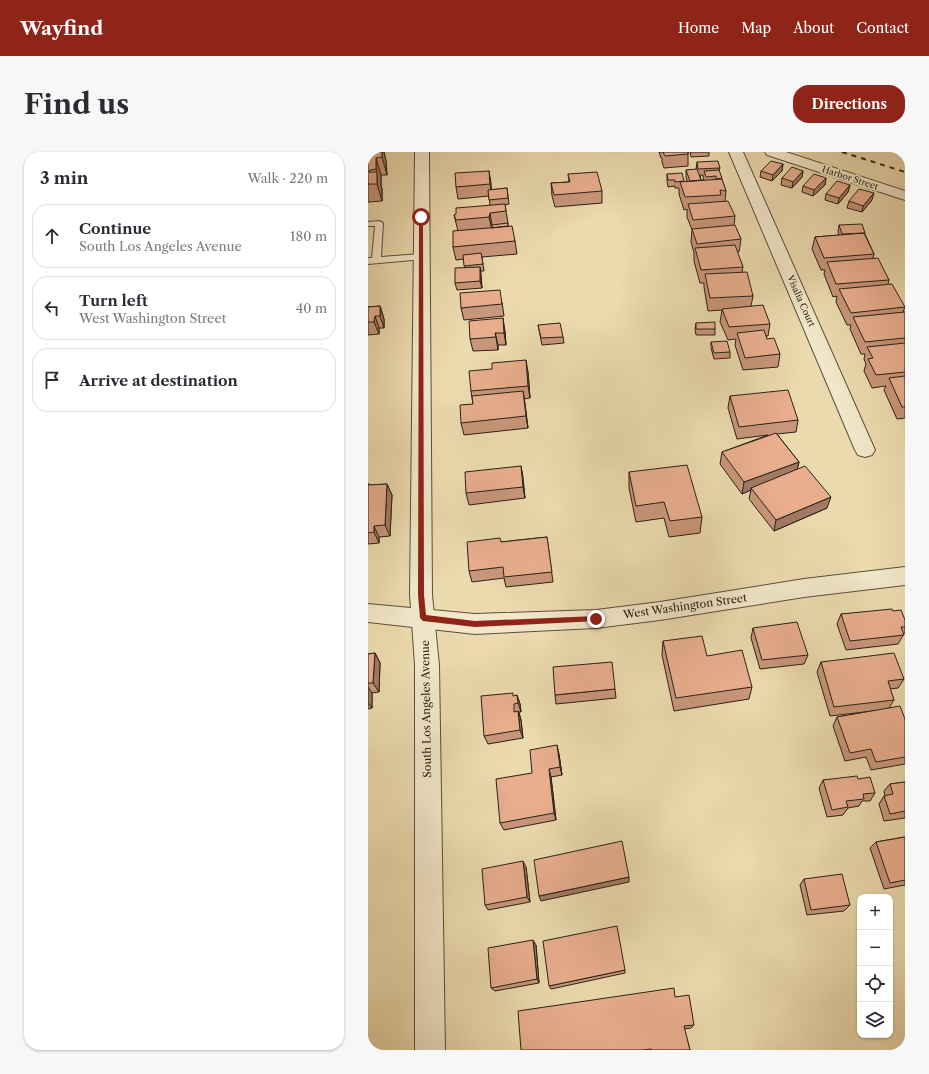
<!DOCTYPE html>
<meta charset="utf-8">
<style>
:root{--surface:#fff;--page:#f7f7f7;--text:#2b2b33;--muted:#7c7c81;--line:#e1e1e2;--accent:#8f2418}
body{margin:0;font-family:"Libre Caslon Text",serif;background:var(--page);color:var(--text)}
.controls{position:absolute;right:12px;bottom:12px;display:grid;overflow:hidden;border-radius:8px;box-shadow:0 1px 3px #0004}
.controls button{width:36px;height:36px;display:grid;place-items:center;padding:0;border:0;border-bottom:1px solid var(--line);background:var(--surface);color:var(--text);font:20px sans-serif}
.stop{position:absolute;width:12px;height:12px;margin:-9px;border:3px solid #8f2418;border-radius:50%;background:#fff}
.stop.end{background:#8f2418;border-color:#fff;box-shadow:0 1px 4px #0008}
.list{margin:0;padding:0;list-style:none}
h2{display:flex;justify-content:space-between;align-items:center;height:52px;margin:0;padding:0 16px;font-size:17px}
h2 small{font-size:13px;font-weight:400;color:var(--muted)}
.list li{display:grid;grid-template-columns:26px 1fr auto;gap:12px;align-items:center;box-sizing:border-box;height:64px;margin:0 8px 8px;padding:0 8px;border:1px solid var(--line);border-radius:16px}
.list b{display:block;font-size:15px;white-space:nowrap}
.list p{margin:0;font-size:13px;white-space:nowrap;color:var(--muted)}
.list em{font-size:13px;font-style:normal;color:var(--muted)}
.icon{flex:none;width:22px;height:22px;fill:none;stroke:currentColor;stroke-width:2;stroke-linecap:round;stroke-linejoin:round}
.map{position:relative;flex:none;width:537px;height:898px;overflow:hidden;border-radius:16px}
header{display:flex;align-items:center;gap:24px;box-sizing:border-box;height:56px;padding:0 20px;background:var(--accent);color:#fff}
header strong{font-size:19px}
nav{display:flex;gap:22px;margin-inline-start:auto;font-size:14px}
.intro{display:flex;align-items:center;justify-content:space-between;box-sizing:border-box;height:96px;padding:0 24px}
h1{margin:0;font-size:28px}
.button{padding:10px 18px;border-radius:16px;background:var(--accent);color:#fff;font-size:14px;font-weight:700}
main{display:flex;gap:24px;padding:0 24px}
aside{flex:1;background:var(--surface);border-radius:16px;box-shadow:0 1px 3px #0004}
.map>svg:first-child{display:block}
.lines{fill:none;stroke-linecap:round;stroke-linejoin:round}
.service-casing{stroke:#5a4e3e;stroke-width:2}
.minor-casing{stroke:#5a4e3e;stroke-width:2}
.tertiary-casing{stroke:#5a4e3e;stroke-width:2}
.service{fill:#f2e7ca;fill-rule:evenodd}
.minor{fill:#f2e7ca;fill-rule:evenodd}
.tertiary{fill:#f2e7ca;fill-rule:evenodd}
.rail{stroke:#2a2018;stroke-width:2;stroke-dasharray:5 5;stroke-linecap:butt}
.wall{fill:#c8967a;stroke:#2a2018;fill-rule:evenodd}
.shaded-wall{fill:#a27a63;stroke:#2a2018}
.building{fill:#e8ae8e;stroke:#2a2018}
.route{fill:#8f2418}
.labels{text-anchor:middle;stroke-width:3.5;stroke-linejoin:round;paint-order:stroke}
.far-street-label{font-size:9px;fill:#2a2018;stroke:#f2e7ca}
.street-label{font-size:11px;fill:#2a2018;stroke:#f2e7ca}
</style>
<header>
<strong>Wayfind</strong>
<nav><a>Home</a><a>Map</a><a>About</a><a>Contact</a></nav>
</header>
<div class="intro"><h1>Find us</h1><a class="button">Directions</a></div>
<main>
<aside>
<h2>3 min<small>Walk · 220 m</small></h2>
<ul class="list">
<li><svg class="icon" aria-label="ahead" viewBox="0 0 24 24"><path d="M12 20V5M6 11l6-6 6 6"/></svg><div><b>Continue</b><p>South Los Angeles Avenue</p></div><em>180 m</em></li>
<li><svg class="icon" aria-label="left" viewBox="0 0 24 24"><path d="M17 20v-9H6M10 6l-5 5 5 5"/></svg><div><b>Turn left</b><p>West Washington Street</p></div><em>40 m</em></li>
<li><svg class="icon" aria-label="arrive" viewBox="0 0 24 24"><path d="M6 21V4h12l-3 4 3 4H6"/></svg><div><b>Arrive at destination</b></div></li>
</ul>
</aside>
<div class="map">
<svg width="537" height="898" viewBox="0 0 537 898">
<rect width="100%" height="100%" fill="#ebdaae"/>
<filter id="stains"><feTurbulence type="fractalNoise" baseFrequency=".005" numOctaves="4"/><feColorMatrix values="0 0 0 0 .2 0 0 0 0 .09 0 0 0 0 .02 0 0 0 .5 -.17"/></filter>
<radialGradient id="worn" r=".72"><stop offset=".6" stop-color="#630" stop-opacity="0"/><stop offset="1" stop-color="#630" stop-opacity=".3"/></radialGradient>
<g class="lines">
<g class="service-casing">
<path id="service" d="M11,69L15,71L13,105L53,102L56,103L57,105L56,107L0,112V106H4L7,74H0V70Z"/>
</g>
<g class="minor-casing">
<path id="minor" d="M47,0H61L64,443L71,513L77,898H47V513L42,443Z
M361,0H375L507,298L504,303L497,305L490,303L487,298Z
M397,0H418L537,39V48L399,3Z"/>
</g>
<g class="tertiary-casing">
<path id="tertiary" d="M537,415V433L436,445L292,468L228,476L107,482L0,470V452L107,462L228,458L292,450L436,427Z"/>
</g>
<use href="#service" class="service"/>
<use href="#minor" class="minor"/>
<use href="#tertiary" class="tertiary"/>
<path class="rail" d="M474,0L537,20"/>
</g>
<path class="wall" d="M0,0H16L18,9L19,23H13V34L14,37V49L0,50Z
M291,0H320V14L296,16L294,10V6H293Z
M322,0H341V4L323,5Z
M329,10L352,16L351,19L358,39L357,49L367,64L366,73L373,87L371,100H369L375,115L374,120L385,144L383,154L402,172L400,184H398L399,187L412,202L410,215L375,218L367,193L368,187L360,188L352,170L354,158L340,159L336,135V131H332L326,109V101L323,90L324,78L319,65V57L316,58L311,42V36H307V34L300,35L299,29V22L316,30L319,29L318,25V18H328ZM332,23H335V25L336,28H333Z
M415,12L414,19L404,29L392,25L393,19Z
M121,19L123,38L139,36L141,52L137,53L140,71V74L147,89L149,102L114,105L116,119H112L114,136L89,138L87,131L97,116L96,107L88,108L85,95L90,79L86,63L122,53L121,44L90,47L88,35Z
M435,19L434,25L424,36L413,33L414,26Z
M200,22L234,39V51L187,55L184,44L183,31L201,30Z
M458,26L457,33L445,44L434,40L435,34Z
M482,33L480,40L470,52L457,48L458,42Z
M504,48L494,60L479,56L481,49Z
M471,73L497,81V82L506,102L505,106L521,128L520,132L537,155L535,160H537V266L529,267L516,238L518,234L504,236L496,219L498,212L496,207L497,202H493L482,177L483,173H479L468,150L469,144L465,145L456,122L457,118H453L444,97L447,85L471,83L470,80Z
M134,150L136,164L96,168L93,156Z
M12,154L16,167V176H11V182L0,183V155Z
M328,171L347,177V183H328L327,177Z
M170,173L195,185L196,191L174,193Z
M137,179L138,193H130V198L105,199L102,187Z
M343,190L362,200V206L346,207L343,196Z
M160,220L162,246L156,247L160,276L96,283L93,271L105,252L104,246L103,239Z
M362,244L430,268L428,280L409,282L431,310L429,318L459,356L406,379L381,347L383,338L374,342L352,312L354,300L400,283L369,287L360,256Z
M153,314L157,346L101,353L98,341Z
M261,320L334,365L332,381L301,385L296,366L268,370L261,336Z
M0,331L1,333L19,332L24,343L22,384L11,385V391L0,392Z
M179,385L185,430L138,435L136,426L104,430L101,419L133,390Z
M525,459L537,468V480L530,492L478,498L469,472L473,462Z
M385,476L440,503L436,512L392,517L383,486Z
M295,489L339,504L384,535L381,547L306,559L294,503Z
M7,501L12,511L11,540L4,541V556L0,557V502Z
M453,510L536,527L530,536L522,537L526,548L521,556L537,567V612L503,618L498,605L477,609L465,574L469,565L505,559L462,564L449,520Z
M247,537L248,546L188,552L187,543Z
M149,543L152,552L153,560H151L153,568L155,586L120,592L116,584L146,544Z
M191,602L194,623L183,625L188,668L136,678L132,671L164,621Z
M490,627L507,641L502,649H494L491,654L480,656L475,663L459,665L451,636L455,628Z
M537,630V666L516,669L511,652L516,644H517L516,639L522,632Z
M537,685V733L516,737L502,696L508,690Z
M158,715L162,750L120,758L117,753Z
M436,727L482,753L476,759L439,763L432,733Z
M168,793L171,831L127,839L123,836Z
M257,818V821L183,837L181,834Z
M307,845L326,873L323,876L316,877L322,898H153Z"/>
<path class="shaded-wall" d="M14,0H16L18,9L19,23L14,5Z
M8,6L13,23V34L14,37V49L9,32V21L8,17Z
M415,12L414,19L404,29L405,23Z
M121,19L123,31L124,44L122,32Z
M435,19L434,25L424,36L425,30Z
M458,26L457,33L445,44L446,38Z
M482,33L480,40L470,52L471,46Z
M506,41L504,48L494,60L495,54Z
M122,61L124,73V78L121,65Z
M112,115L113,121L114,136L112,129Z
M12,154L16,167V176L12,164Z
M7,164L11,176V182L6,170Z
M135,166L137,179L138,193L136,181Z
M127,181L130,193V198L128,185Z
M158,208L160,220L162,246L160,234Z
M155,239L157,251L160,276L158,264Z
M431,310L428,322L383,336V338L374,342L376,330Z
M153,314L155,325L157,346L155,335Z
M19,332L24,343L22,384L17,373Z
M463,345L459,356L406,379L408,368Z
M6,374L11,385V391L6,380Z
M7,501L12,511L11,540L5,531Z
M0,535L4,541V556L0,551Z
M149,543L152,552L153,560L150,551Z
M150,559L153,568L155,586L152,578Z
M189,593L191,602L194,623L192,615Z
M181,617L183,625L188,668L186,661Z
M155,709L158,715L162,750L159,745Z
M261,725V730L173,749L171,744Z
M165,788L168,793L171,831L169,827Z"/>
<path class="building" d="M0,0H14V5L8,6V17L2,18L1,20H9V32H0Z
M295,0H320V2L297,4Z
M350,9L352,16L330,17L329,10Z
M403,9L415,12L405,23L393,19Z
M424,15L435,19L425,30L414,26Z
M329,17L333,28L322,29L318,18Z
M351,18L354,26L348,27V24L338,25L336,19Z
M121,19L122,32L88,35L87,21Z
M229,20L234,39L186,43L183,31L202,30L200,22Z
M314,21L316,29L307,30V28H300L299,22Z
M446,22L458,26L446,38L435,34Z
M354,27L358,39L352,38L353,43L317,45L312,30Z
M469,29L482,33L471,46L458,42Z
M139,36L140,46L121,48L120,38Z
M491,37L506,41L495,54L481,49Z
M360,49L367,64L325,68L320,52Z
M137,52L138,59L122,61L121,65L88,68L86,63L88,62V56Z
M140,71V74L124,76V73Z
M494,72L497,81H496L474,82L471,73Z
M367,73L373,87L329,92L324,77Z
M144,74L147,89L85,95V79Z
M496,81L506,102L456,106L447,85Z
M367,93L375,115L333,118L327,96Z
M113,101L115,112L96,114L95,103Z
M510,106L521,128L468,132L459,110Z
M112,115V129L87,131V116Z
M379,120L385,144L342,146L337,122Z
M524,132L537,155L483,161L471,137Z
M132,138L134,152L93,156L92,141Z
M395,153L402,172L361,175L354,157Z
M12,154V164H7L6,170H0V155Z
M537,160V186L497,190L485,165Z
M135,166L136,181H127L128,185L102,187L101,169Z
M347,170V177H328V171Z
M192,171L195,185L173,186L170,173Z
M396,178L399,187L406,186L412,202L377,206L369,181Z
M359,189L362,200L346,201L343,190Z
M537,191V220L508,223L500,207L505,206L499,195Z
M158,208L160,234L103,239L101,219L124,217V211Z
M537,224V255H534L521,226Z
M420,238L430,268L371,275L362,244Z
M155,239L158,264L93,271L92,253L105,252L104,244Z
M408,281L431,310L376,330L354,300Z
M319,313L334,365L302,369L296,350L268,354L261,320Z
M153,314L155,335L98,341L97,320Z
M437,314L463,345L408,368L383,336Z
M19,332L17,373L6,374V380L0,381V333Z
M179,385L184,420L136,425L135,415L101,419L99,390L132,386L133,390Z
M524,457L525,459L533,458L537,468V475H533L536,483L482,489L473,462Z
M429,470L440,503L394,508L385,476Z
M334,484L339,504L374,498L384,535L308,546L295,489Z
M7,501L5,531H0V502Z
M526,501L536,527L520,529L526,548L466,555L453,510Z
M244,510L247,537L187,543L185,515Z
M145,541V544L149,543L150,551L146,552V560L150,559L152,578L116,584L113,544Z
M532,554L537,567V605L508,610L503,597L482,601L469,565Z
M189,593L192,615L181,617L186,661L132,671L128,627L164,621L162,598Z
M489,624L490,627L502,625L507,641L495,642L496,647L478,649L480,655L464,658L455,628Z
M537,630V659L522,662L516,644L525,642L522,632Z
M537,685V728L522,731L508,690Z
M254,689L261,725L171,744L166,708Z
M155,709L159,745L117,753L114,717Z
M474,722L482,753L443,758L436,727Z
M249,774L257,818L181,834L175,789Z
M165,788L169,827L123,836L120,796Z
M306,836L307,845L321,843L326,873L316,874L322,898H283V897L275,898H153L150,859Z"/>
<path class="route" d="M53,63L55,65L56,443L58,463L107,469L228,464L231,467L230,469L107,475L55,469L52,466L50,443L51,65Z"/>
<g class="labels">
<g class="far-street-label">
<text transform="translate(482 26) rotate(18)" y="3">Harbor Street</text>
<text transform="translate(433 149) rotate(66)" y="3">Visalia Court</text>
</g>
<g class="street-label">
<text transform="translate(317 454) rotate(-8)" y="4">West Washington Street</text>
<text transform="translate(58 557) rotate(-91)" y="4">South Los Angeles Avenue</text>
</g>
</g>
<rect width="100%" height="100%" filter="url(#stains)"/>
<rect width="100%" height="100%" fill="url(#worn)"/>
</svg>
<div class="controls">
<button>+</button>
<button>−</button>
<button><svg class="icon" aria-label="locate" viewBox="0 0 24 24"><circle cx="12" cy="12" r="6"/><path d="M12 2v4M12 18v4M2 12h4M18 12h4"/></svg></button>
<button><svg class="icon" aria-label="layers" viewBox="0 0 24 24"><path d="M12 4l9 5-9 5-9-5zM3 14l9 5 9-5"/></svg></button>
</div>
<div class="stop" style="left:53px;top:65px"></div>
<div class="stop end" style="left:228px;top:467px"></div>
</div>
</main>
